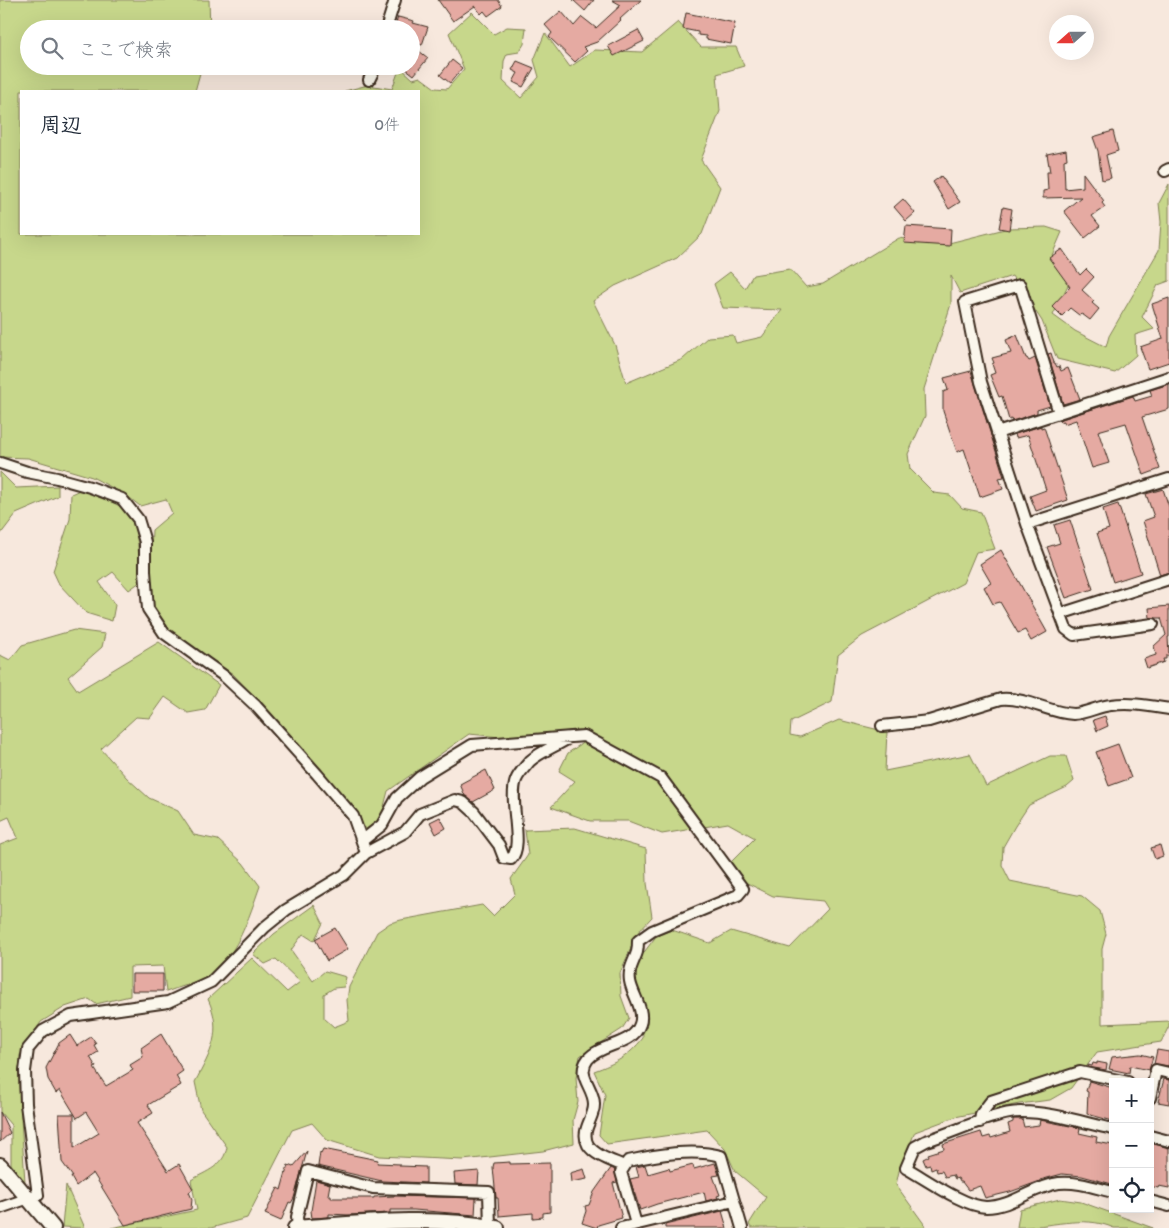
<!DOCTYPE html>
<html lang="ja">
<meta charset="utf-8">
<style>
:root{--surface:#fff;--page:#f2f2f3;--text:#1f2937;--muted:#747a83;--line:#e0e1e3}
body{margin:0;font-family:Itim,"Klee One",sans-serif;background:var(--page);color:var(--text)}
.controls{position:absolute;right:15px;bottom:15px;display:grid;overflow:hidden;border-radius:0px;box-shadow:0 5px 20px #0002}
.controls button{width:45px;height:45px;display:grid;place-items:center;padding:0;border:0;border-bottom:1px solid var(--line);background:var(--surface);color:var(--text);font:25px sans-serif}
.compass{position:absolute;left:1049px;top:15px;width:45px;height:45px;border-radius:50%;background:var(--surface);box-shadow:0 5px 20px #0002;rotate:249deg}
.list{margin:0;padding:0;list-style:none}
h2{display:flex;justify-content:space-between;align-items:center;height:65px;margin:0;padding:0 20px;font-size:21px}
h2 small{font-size:16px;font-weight:400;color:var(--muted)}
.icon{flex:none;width:28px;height:28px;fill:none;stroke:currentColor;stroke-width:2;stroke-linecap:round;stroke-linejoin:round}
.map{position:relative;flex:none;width:1169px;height:1228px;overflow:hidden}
.search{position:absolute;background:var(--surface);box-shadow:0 5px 20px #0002;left:20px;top:20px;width:400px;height:55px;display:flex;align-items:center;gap:12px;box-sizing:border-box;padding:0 18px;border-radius:28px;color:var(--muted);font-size:19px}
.panel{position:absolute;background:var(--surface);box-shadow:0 5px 20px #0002;left:20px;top:90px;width:400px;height:145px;border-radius:0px}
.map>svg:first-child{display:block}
.green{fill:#c7d78b;stroke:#818054}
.building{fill:#e5aaa2;stroke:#3b2a1e}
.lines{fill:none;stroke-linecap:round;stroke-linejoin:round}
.street-casing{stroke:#3b2a1e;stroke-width:14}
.secondary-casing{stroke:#3b2a1e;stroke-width:18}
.street{stroke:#fbf7ec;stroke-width:10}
.secondary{stroke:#fbf7ec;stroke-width:14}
</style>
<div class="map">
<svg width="1169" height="1228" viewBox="0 0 1169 1228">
<rect width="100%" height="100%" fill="#f7e8dd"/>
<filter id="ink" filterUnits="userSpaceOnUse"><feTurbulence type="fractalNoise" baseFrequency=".02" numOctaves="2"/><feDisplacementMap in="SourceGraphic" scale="10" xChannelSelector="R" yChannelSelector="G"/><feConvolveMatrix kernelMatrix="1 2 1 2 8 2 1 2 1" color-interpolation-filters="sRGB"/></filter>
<g filter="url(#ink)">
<path class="green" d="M0,0H209L210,29H29V66H202L195,91H21V234H419V91H345L368,85L392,89L400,67L413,79L420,77L435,88L447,89L464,69L449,33L472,12L494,34L507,27L526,28L524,44L519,52L507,54L504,61L503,81L521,98L539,77L534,60L545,33L570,67L595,50L642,52L678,22L701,47H736L744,66L717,74L720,111L701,160L720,187L702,234L677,258L615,286L593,301L615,345L626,383L683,359L708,337L733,335L736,343L762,337L782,310L723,308L714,284L730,272L745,288L753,275L790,269L806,287L823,284L899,238L941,245L1009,228L1046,227L1062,232L1050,260L1070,281L1053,315L1075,331L1106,347L1109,336L1159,250L1161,222L1159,203L1169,184V281L1158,285L1142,317L1154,329L1135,335L1136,355L1115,373L1057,359L1042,321L1012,276L960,293L951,276V304L924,389L925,416L908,454L910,469L934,493L950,495L962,508L981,512L995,549L976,552L963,583L862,636L838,655L832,702L791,722L790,735L800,737L839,720L887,732L885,771L970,754L986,786L1050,756H1066L1074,781L1067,787L1029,805L1015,826L1003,847L1002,865L1010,881L1082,896L1100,911L1106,934L1102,949V1024L1169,1021V1026L1161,1042L1097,1052L1071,1088L1050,1100L1019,1104L955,1117L915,1132L899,1171L896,1185L927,1228H751L749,1224L766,1197L735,1171L725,1149L707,1130L607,1144L599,1135L605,1095L594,1071C616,1063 628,1057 643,1038L642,1014L632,981L633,967L657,935L672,930L710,943L731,931L790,948L828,909L823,901L773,896L743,881L728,865L755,838L728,823L662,834L628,821H590L551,807L575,781L559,771L568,753L591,737L578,730L511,738L469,734L388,791L381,818L366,829L292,736L233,674L169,631L151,605L150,571L152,530L172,513L166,499L140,506L126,495L92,477L28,458L0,457Z
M0,472L16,488L58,486V496L16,514L0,535Z
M82,489C92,494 118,503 125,510C141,528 138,560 140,582L129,590L113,572L99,582L115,605L112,621L86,613L59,584L53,571L70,519L71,494Z
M74,630L105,634L102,647L68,677L78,691L159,642L219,685L205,710L188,713L165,697L150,718L136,717L101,749L127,778L149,798L178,811L194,835L218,840L243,863L260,886C249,917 236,960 206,978C194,984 178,987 166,992L163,966L130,967V996L96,1004L89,999L65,1007L41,1022L20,1055L19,1086L25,1182L11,1164V1125L0,1112V845L18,838L9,817L0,821V655L10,660L22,645Z
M575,828L646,849L647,883L652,917L638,932L620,973L621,996L629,1018L622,1029L580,1056L576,1078L578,1102L573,1120L574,1143L543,1151L463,1160L379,1156L327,1140L312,1123L292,1130L247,1218L211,1228H111L197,1210L191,1180C207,1171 224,1166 227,1147L201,1110L195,1082C211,1052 223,1032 208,999L252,958L287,992L300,982L276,959L265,964L253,954L274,934L314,905L323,923L314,941L303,934L291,950L313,981L325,971L346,977L344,987L334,988L324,994V1018L334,1027L349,1021L347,1000L349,987L377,932L390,923L401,920L482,905L493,916L515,894L511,879L528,855L525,830Z
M66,1185L85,1228L62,1227Z
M1060,1199L1081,1202L1153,1228H1114C1082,1214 1049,1228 1017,1227L1020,1209Z"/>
<path class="building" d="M438,0H498L502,6L488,16L484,11L481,14L475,6L453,21Z
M573,0H594L585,11Z
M612,0H641L620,19L621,20L597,42L583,47L587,51L575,62L549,37L552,33L545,25L561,11L574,26L582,17L596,28L621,5Z
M686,13L735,23L731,44L706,39V36L698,35V32L683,29Z
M398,17L414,21L413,23L428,27L422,45L411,42V29H394Z
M638,30L644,41L614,56L608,46Z
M419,51L428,58L414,75L405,68L407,66H411V61Z
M452,60L462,68L450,83L440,75Z
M517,61L534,68L523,87L513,82L518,73L512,70Z
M1113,131L1118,151L1106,155L1111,178L1102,180L1098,151L1093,137Z
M1066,150L1067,159L1064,160L1065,189L1083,187V173L1104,201L1102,203L1105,207L1092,216L1100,226L1085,238L1064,211L1081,197L1043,198V191L1048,190L1047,172H1050L1047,154Z
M941,176L960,202L949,209L933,182Z
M903,199L915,213L906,221L894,207Z
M1003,207L1012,209L1009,230L999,228Z
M906,226L951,229L950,246L904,243Z
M1062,249L1080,275L1086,269L1094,277L1082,290L1094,301L1092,303L1099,309L1090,320L1082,314L1079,315L1070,308L1062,316L1052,306L1070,287L1049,258Z
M1169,298V362L1148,369L1140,347L1163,339L1152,304Z
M1017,335L1026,358H1027L1029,361L1035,358L1050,406L1037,410V413L1012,421L1011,419L1009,420L1002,396L999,397L990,375L995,373L992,364L994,363L992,358L1011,353L1006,340Z
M1051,353L1054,363H1055L1057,367L1059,366L1061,371L1068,368L1080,399L1063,404L1048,354Z
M971,371L1004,477L999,478L1003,489L980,497L964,449L957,452L943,411V392L948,390L944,378Z
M1169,384V409L1142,417L1160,469L1144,475L1126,423L1098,431L1109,463L1092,468L1076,420L1064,424V421L1060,422L1059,420L1133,396L1135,401L1152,396L1150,390Z
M1041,426V428L1044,427L1068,500L1036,511L1030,496L1046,490L1028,435L1016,438L1015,434Z
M1163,489L1169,507V572L1160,575L1143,521L1154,517L1146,494Z
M1118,504L1141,573L1113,582L1097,533L1109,529L1103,509Z
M1070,520L1093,589L1066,598L1047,547L1060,543L1054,525Z
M1001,550L1047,632L1031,641L1025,630L1018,633L1000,602L993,604L984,587L991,583L980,564Z
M1169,606V637H1168L1169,656H1166V659H1163L1164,662L1147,668L1144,659L1156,655L1154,646L1166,635L1161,618H1150L1149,608Z
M1105,716L1108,726L1097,731L1093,720Z
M1118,744L1131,778L1109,786L1096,752Z
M486,770L495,790L473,802L465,796L460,784Z
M440,817L446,828L436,834L430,822Z
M1160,845L1163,856L1155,859L1151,848Z
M335,928L348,949L327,961L315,939Z
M132,974H163V991H132Z
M161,1034L183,1071L176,1076L181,1085L148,1105L153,1113L137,1123L168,1171L179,1164L193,1189L189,1192L192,1199L191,1209L125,1225L93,1173L76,1186L71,1177H73L62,1162L59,1114H74V1148L99,1133L86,1112L77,1118L60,1090L56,1093L48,1079L46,1068L59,1043L70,1035L77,1046L91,1037L96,1044L94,1045L98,1052L90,1057L96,1067L94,1068L106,1086L133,1070L130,1065L143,1057L141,1048Z
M1157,1050L1169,1052V1066L1154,1064Z
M1140,1054L1153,1057L1149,1070L1130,1066L1129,1073L1109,1069L1112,1057Z
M1097,1062L1107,1064L1106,1070L1088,1067V1065L1092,1066L1093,1063L1097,1064Z
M1164,1079L1169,1080V1104L1158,1102Z
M1089,1081L1113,1088V1121L1087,1114L1088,1092L1086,1091Z
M0,1112L10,1133L0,1142Z
M1013,1119H1022L1024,1127L1039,1125L1040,1120L1080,1128L1079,1133L1097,1137L1096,1142L1113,1145L1112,1184L1082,1176L1062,1174L1040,1180V1181L1010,1192L985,1198L980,1186L968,1190L962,1182H960L958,1178L955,1179L953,1175L945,1177L942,1171L937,1172L936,1168L931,1170L930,1165L926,1166L923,1159L929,1156L928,1154L944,1149L943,1144L981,1132L983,1138L990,1136L991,1138L1010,1132L1008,1124L1013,1122Z
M1150,1143L1169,1148V1188L1159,1186L1158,1188L1150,1186Z
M323,1149L378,1160L377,1163L400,1164V1166L426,1167V1183L382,1181L318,1166L320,1152L321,1153Z
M307,1151L294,1198L291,1203L289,1202L281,1221L265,1214L278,1188L281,1190L288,1165L293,1167Z
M510,1162V1164L550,1163V1212L543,1213V1217L533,1218V1213L499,1216L498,1198H496L493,1167L494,1163Z
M715,1163L719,1175L713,1176L720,1195L717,1196L718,1198L706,1201L704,1192L657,1204L640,1210L630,1179L639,1177L636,1167L645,1165L648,1174L669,1168L670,1171L693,1165L694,1169Z
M611,1168L615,1170L617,1182L613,1183L622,1218L598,1225L597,1228L582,1223L586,1211L585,1206L589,1205L594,1192Z
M584,1169L587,1179L571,1182L570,1173Z
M479,1171L478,1185L455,1184L454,1173Z
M316,1180L330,1184L328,1195H331V1198H374V1197L394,1196L476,1198L475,1215L414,1210H390V1213L348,1215L329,1214V1217L312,1218L311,1211Z
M722,1211L727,1228H665V1225Z"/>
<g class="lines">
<g class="street-casing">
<path id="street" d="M386,29L395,0
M369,80L376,66
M1165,171L1169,169
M1059,413L1020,285L965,302L981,382L1027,524L1066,629L1074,635L1153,624
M997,433L1169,377
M0,463L27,472L57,478L90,487L122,499L138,519L145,542V571L148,609L164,633L224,676L256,706L317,774L353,816L366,853L344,875L286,910L265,927L211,982L168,1002L71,1016L43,1031L28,1049L25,1071L26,1104L38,1195L0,1208
M1027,524L1169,479
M1060,614L1169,579
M882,726L929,721L1001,699C1027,697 1049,713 1073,714C1086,714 1098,706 1111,705C1130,702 1150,706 1169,709
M362,841L382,825L397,798L420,777L472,745L584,736L661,778L743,889L738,895L652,931L638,941C638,944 638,948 637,952C634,962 628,969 630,981C632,994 645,1010 640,1024C633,1046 601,1043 588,1059C575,1076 595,1088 594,1105C594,1119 580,1130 588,1145C595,1156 613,1161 624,1166
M366,853L405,832L420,814L455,800L463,802L474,812L499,845L504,858L511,859C525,846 508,801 516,780C518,774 526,766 530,761C540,752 556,746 567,739
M1150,1098L1156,1070L1169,1073
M980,1122L981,1114L991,1101L1080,1072L1128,1082
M1113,1129C1084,1123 1051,1112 1022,1112C997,1111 952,1133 926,1141L915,1147L906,1168C926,1179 965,1207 986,1207C1012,1207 1034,1186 1059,1183C1077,1181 1096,1188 1113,1192
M1150,1136L1169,1141
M1150,1201L1169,1206
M636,1224L621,1172L628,1161C656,1155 693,1148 721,1156L742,1228
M298,1228L297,1217L308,1171L373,1188L489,1192L490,1227
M621,1228L734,1201"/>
</g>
<g class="secondary-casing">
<path id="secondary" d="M0,1165L53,1228
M295,1228C362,1223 431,1215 497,1228"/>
</g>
<use href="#street" class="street"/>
<use href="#secondary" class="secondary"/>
</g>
</g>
</svg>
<div class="controls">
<button>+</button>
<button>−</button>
<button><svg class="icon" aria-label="locate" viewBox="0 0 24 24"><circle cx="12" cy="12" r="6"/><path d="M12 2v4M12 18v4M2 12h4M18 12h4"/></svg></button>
</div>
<svg class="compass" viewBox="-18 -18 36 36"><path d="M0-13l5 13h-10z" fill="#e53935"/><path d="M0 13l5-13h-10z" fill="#747a83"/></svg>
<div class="search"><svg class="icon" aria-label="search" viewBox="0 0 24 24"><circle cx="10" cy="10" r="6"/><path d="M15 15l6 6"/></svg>ここで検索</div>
<section class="panel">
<h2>周辺<small>0件</small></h2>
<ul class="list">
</ul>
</section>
</div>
